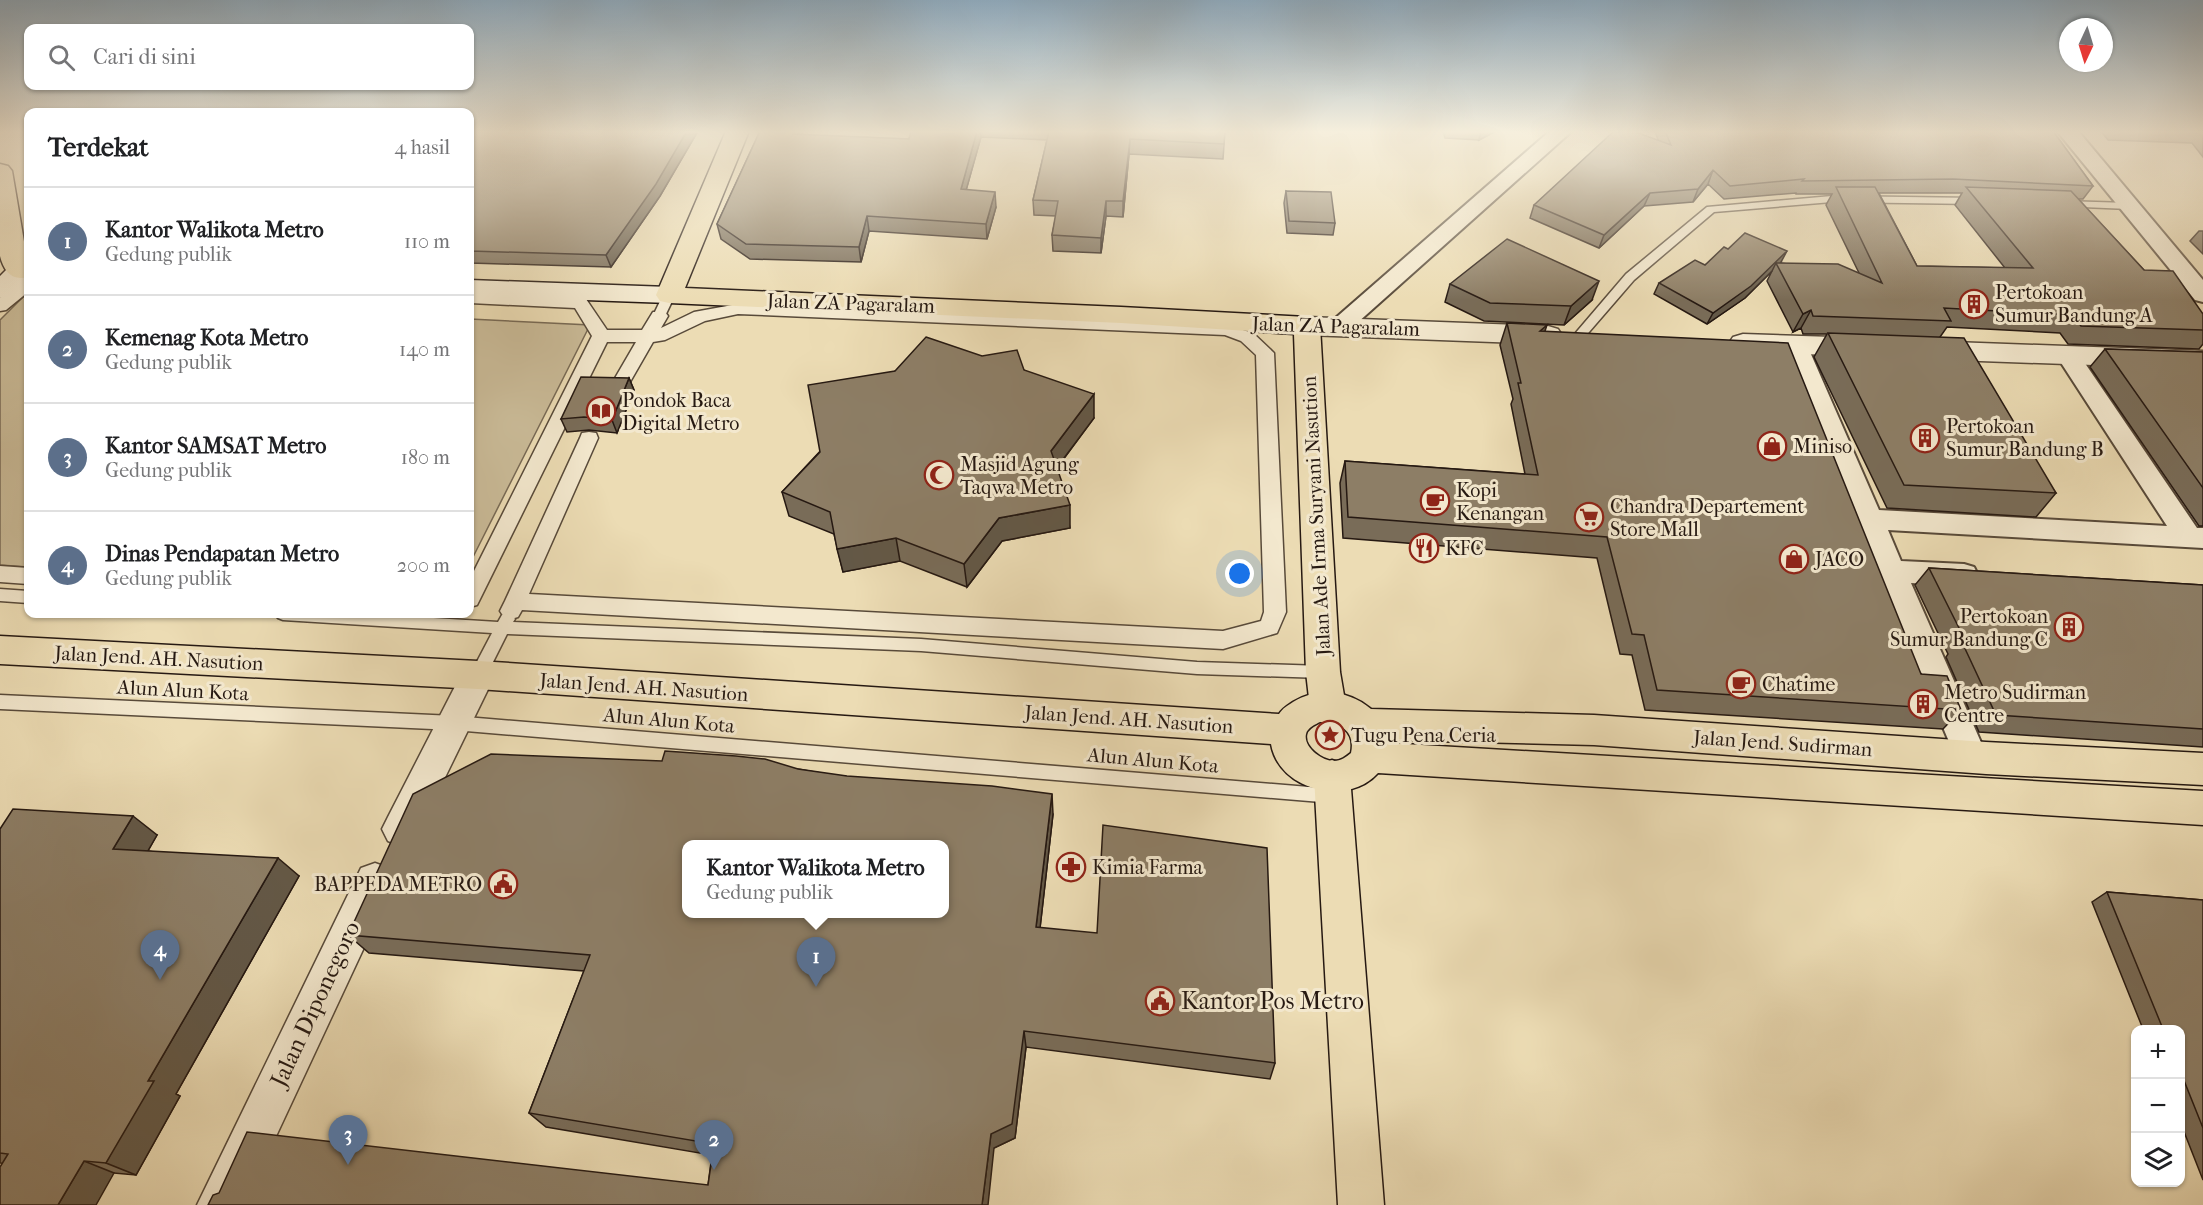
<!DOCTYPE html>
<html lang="id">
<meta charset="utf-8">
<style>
:root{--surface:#fff;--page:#f6f6f6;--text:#202124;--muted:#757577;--line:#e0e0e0;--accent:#ea580c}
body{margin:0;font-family:"IM FELL French Canon",serif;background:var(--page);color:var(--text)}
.controls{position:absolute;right:18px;bottom:18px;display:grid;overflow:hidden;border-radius:12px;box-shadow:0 2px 4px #0004}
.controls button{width:54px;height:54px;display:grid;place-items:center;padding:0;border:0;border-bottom:2px solid var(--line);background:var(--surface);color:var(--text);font:30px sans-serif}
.compass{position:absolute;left:2059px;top:18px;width:54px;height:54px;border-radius:50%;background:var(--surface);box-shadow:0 2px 4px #0004;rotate:184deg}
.you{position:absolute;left:1240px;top:574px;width:21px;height:21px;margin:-15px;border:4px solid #fff;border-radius:50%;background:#1a73e8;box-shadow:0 0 0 9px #1a73e833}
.badge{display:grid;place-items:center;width:39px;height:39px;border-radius:50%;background:var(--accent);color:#fff;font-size:20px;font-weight:700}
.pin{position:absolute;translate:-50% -50px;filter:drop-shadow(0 2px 3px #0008)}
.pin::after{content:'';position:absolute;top:32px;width:21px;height:18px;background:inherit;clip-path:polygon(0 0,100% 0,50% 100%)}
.popup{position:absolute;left:682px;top:840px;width:267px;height:78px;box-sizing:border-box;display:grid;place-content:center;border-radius:12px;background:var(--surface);filter:drop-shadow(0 2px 4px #0005);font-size:20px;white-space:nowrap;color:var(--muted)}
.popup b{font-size:22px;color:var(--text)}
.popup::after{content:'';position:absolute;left:50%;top:100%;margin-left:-12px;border:12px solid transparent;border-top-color:var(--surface)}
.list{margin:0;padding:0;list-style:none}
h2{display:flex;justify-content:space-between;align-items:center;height:78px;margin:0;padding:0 24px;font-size:26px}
h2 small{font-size:20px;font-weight:400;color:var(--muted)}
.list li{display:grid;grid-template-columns:39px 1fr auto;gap:18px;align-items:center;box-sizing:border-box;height:108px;padding:0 24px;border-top:2px solid var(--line)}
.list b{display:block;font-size:22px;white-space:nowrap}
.list p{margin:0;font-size:20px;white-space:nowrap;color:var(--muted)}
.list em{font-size:20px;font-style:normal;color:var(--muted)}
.icon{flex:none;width:33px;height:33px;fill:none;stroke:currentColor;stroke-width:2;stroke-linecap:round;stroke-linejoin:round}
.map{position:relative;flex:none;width:2203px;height:1205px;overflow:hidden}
.search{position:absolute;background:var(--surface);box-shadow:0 2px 4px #0004;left:24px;top:24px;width:450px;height:66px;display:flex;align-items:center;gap:15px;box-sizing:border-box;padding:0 21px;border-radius:12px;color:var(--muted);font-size:22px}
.panel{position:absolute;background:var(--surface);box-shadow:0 2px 4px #0004;left:24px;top:108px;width:450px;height:510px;border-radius:12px}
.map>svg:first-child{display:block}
.green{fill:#cabb98;stroke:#786a55;stroke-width:1.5}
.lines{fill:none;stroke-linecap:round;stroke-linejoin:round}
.service-casing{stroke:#584a3a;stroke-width:3}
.pedestrian-casing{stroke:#584a3a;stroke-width:3}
.minor-casing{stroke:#584a3a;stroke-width:4}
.tertiary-casing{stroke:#584a3a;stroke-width:3}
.secondary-casing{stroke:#261912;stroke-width:3}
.primary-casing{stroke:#261912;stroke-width:3}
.trunk-casing{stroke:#261912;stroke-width:3}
.service{fill:#f3e8ce;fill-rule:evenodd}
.pedestrian{fill:#f3e8ce;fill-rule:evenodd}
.minor{fill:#f3e8ce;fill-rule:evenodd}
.tertiary{fill:#f3e8ce;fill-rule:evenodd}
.secondary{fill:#f3e8ce;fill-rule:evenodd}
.primary{fill:#ecdcb4;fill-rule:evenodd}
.trunk{fill:#ecdcb4;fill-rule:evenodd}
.wall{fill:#796c58;stroke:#261912;stroke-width:1.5;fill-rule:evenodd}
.shaded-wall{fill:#635847;stroke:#261912;stroke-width:1.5}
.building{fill:#8d7e66;stroke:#261912;stroke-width:1.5;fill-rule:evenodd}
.labels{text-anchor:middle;stroke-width:6;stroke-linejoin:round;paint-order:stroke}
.poi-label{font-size:20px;fill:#261912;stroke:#f3e8ce;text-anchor:start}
.street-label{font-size:20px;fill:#261912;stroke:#f3e8ce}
.near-poi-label{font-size:24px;fill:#261912;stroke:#f3e8ce;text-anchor:start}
.near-street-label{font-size:24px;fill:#261912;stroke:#f3e8ce}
</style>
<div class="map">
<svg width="2203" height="1205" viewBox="0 0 2203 1205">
<rect width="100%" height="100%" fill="#ecdcb4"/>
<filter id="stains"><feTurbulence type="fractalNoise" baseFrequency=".00333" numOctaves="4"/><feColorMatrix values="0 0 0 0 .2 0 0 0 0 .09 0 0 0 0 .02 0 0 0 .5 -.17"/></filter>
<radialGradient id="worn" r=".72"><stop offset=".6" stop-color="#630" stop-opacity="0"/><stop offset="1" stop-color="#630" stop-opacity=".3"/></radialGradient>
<path class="green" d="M24,296H28V567L0,565V320Z
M470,319L590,325L470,563Z"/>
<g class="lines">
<g class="service-casing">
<path id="service" d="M1832,196L1977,198L1983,201L1977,204L1832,202L1714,212L1634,280L1583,339L1579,340L1573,336L1626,274L1707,207Z
M2063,201L2129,203L2135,206L2129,209L2059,206L2057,204Z
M669,291L675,295L665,316L659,320L655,319L653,316L663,295Z
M0,589L28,591V603L0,601Z
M507,613L512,615L515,619L513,622L921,639L1197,662L1323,666L1329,667L1331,672L1329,677L1323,678L1197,674L921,651L507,634L484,680L478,681L472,680L470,675L492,633L283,620L278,618L275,614H369L498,622L502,615Z
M0,695L454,716L1333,789L1339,791L1341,796L1339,801L1333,803L454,730L0,709Z"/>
</g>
<g class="pedestrian-casing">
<path id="pedestrian" d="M28,279V292L6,310L0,311V298L22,280Z
M470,293L586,299L607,330H642L653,312H665L668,316L661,328L694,312L738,304L1226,325L1253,333L1274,353L1286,612L1277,633L1223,649L522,610L518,617L511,619L504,617L500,611L505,601L580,438L582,433L589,432L596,433L598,438L529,594L1223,631L1261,621L1264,612L1256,355L1241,341L1225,335L738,314L705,321L665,340L653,342L626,389H614L611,385L636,342H607L480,599L477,605L470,607V579L592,336L575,308L470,303Z
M0,566L28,568V584L0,582Z"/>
</g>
<g class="minor-casing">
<path id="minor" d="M1550,131H1572L1347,332L1339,334L1331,332L1327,327L1331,322Z
M2057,131H2078L2203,280V302L2195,300Z
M1795,337L1803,340L1807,345L1879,510L2167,526L2056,355L2060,350L2068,347L2076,350L2197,528H2203V548L1888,530L1901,561L1964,564L1974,567L1978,575L1974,583L1964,586L1911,583L1987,756L1982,765L1971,769L1960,765L1955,756L1783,345L1787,340Z"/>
</g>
<g class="tertiary-casing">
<path id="tertiary" d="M1307,317L1548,326L1558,329L1562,335L1558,341L1548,344L1307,335L1297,332L1294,326L1297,320Z
M1743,334L1865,338L1875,341L1879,347L1875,353L1865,356L1743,352L1733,349L1729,343L1733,337Z
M1926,341L2203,351V369L1926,359L1916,356L1912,350L1916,344Z
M478,661L490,665L495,675L414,841L401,846L388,841L382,829L388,817L466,665Z
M375,863L389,868L395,881L244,1205H197L361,868Z"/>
</g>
<g class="secondary-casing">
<path id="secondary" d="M20,263H28V279L9,296L0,298V276L11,265Z
M470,280L669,287L678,289L682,295L678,301L669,303L470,296Z"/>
</g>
<g class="primary-casing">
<path id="primary" d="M726,131H749L685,288L1121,307L1307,317L1317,320L1320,326L1340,672L1346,707L1340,717L1328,722L1316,717L1310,707L1306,672L1294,334L1121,323L669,303L660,301L656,295Z
M0,164L8,166L12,171L28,265V277C12,281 4,272 0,256Z
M1332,760L1345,765L1350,776L1384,1205H1338L1314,776L1319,765Z"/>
</g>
<g class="trunk-casing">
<path id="trunk" d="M0,636L478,661L1279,714C1283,708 1287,706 1293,702C1317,687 1349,690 1371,709L1594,715L1986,742L2203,753V785L1986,774L1594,745L1388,740V743L2203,791V825L1378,773C1348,807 1279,791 1271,744L478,689L0,664ZM1320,722C1339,721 1356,731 1351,753C1346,757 1341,761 1334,761C1322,761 1303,747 1306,734C1307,728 1316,724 1320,722Z"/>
</g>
<use href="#service" class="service"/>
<use href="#pedestrian" class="pedestrian"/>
<use href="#minor" class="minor"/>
<use href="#tertiary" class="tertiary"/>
<use href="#secondary" class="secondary"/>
<use href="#primary" class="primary"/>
<use href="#trunk" class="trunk"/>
</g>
<path class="wall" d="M470,131H698L660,196L611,267L470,263Z
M760,131H803L802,135L909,139L911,131H1225L1223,159L1129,154L1123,217L1106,216L1101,253L1053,251L1052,235L1056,216L1034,215L1033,200L1047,140L981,137L966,190L996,207L987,239L869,231L861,262L750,259L721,239L717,224Z
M1443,131H1496L1479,140L1445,138Z
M1655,131H2053L2093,186L2083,199H2078L2144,270L2203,314V344L2199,349L2068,344L2060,333L1947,327L1940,337L2056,493L2036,517L1887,508L1814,357L1827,334H1803L1801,328L1793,332L1767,281L1772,271L1745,298L1707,324L1654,294L1659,283L1705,265L1728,249L1781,262L1780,263L1859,273L1826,205L1832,194H1796V193L1724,199L1708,184L1693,202L1644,206L1599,248L1530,218L1534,205L1658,140ZM1879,193H1962L1955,205L2005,268L1917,266Z
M2101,131H2203V157L2192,143L2108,140Z
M1286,191L1335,223L1333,235L1287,233L1284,203Z
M2199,231H2203V254L2190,241Z
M1450,284L1592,300L1564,325L1484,321L1445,302Z
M1507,323L1545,331L1961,710L1943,729L1645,710L1632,655L1620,654L1597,558L1343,538L1340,483L1345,461L1525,474L1511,404L1513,399L1500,345Z
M2105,349L2203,352V526H2199L2090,367Z
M1024,370L1094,418L1057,468L1070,528L1002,541L967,587L900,561L843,572L834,534L789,516L782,492L895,371Z
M629,378L634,390L617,433L589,430L567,432L561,419Z
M1929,568L2203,585V747L1979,732L1946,657L1948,654L1915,585Z
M798,769L1053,814L1040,928L1275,1063L1270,1079L1026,1047L1015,1138L994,1148L708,1185L712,1155L546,1127L529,1113L584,971L369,953L348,935Z
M0,829L157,835L148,851L299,876L176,1094L180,1096L136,1175L0,1163Z
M2107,892L2203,900V1180L2181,1124V1029H2143L2092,902Z"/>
<path class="shaded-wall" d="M687,131H698L660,196L611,267L606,255Z
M794,131H803L796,149L793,134Z
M977,131H980L981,137L962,205L961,189Z
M1481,131H1496L1479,140Z
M1130,139L1129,154L1123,217V201Z
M1713,170L1708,184L1693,202L1698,189Z
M995,192L996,207L987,239L986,224Z
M1650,193L1644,206L1599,248L1604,235Z
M1106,201V216L1101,253V238Z
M867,216L869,231L861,262L859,247Z
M1787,251L1781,262L1778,266L1776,263L1772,271L1745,298L1707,324L1713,313Z
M1599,281L1592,300L1564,325L1571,306Z
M1811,310L1801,328L1793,332L1803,314Z
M1547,325L1540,346V331Z
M629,378L634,390L617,433L612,420Z
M1094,394V418L1052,474L1051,451Z
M1070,505V528L1002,541L967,587L964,564L999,518Z
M896,538L900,561L843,572L837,549Z
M1052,794L1053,814L1038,946L1036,927Z
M133,816L157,835L138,868L113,849Z
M278,858L299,876L176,1094L180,1096L136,1175L106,1163L148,1081Z
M1024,1031L1026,1047L1015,1138L994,1148L988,1205H982L991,1134Z
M84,1161L114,1173L96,1205H58Z"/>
<path class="building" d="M470,131H687L656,184L606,255L470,251Z
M760,131H794L793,134L909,139L911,131H977L961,189L995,192L986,224L867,216L859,247L746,244L717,224Z
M1049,131H1225L1224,144L1130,139L1123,201H1106L1101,238L1052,235L1058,201L1033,200Z
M1614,131H1633L1671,145L1665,131H2053L2093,186L1953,179L1802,181L1804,179L1730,186L1713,170L1698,189L1650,193L1604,235L1534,205Z
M2161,131H2203V137L2199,133Z
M1836,187H1875L1917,266L2033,268L1966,187L2071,191L2144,270L2173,271L2203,314V330L2081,326L2073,315L1944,308L1951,321L1813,316L1811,310L1803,314L1776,263L1838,264L1882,283Z
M1286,191L1331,192L1335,223L1289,221Z
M1745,233L1787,251L1751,286L1713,313L1659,283L1695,260L1705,265L1724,247L1728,249Z
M1507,239L1599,281L1571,306L1490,303L1450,284Z
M1507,323L1547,325L1540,331L1788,343L1921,674L1947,676L1961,710L1657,690L1644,635L1632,634L1607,537L1348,517L1345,461L1538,475L1518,383H1521Z
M1828,333L1964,338L2056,493L1904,485Z
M926,337L982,356L1017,350L1024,370L1094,394L1051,451L1070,505L999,518L964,564L896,538L837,549L830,512L782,492L820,452L808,385L895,371Z
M2105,349L2203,352V488Z
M581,377L629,378L612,420L584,417L561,419Z
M1929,568L2203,585V729L1996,715L1961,640H1965Z
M665,751L736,756L765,759L798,769L847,776L992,786L1052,794L1036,927L1097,933L1103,825L1267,848L1275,1063L1024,1031L1012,1124L991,1134L982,1205H208L213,1195L219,1193L247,1132L708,1185L714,1144L529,1113L590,955L348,935L413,794L491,754L662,761ZM687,844H945V914H687Z
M13,809L133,816L113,849L278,858L148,1081H154L106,1163L84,1161L58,1205H0V1167L8,1154L0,1153V829Z
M2107,892L2203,900V1128L2181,1073V1029H2163Z"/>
<linearGradient id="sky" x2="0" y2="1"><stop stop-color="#8faabd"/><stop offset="0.44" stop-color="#f6efdd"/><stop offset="1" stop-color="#f6efdd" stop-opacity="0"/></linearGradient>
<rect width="2203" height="300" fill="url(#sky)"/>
<defs>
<g id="building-ring" transform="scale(1.5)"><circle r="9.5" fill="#f3e8ce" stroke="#8f2418" stroke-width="1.5"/><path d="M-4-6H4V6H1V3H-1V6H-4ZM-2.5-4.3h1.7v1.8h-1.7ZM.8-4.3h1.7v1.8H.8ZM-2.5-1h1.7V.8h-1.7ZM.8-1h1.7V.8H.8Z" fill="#8f2418"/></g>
<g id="library-ring" transform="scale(1.5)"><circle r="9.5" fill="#f3e8ce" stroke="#8f2418" stroke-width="1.5"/><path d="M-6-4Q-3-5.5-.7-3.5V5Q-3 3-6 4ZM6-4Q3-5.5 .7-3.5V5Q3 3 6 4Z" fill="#8f2418"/></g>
<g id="shop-ring" transform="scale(1.5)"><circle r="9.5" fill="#f3e8ce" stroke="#8f2418" stroke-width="1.5"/><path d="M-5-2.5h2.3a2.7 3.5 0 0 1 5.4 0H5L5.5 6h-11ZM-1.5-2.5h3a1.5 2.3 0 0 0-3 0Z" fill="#8f2418"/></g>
<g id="mosque-ring" transform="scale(1.5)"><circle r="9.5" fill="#f3e8ce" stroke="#8f2418" stroke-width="1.5"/><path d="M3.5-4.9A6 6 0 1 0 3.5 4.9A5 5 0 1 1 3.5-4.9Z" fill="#8f2418"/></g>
<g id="cafe-ring" transform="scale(1.5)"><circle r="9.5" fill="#f3e8ce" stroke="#8f2418" stroke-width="1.5"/><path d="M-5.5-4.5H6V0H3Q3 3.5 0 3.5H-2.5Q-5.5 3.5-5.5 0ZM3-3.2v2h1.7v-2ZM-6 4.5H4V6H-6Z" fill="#8f2418"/></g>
<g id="supermarket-ring" transform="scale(1.5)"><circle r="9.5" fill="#f3e8ce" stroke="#8f2418" stroke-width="1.5"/><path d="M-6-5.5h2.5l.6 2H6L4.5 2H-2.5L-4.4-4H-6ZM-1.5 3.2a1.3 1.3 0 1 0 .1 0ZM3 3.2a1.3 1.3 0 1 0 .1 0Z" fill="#8f2418"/></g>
<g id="restaurant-ring" transform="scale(1.5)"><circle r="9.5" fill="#f3e8ce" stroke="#8f2418" stroke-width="1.5"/><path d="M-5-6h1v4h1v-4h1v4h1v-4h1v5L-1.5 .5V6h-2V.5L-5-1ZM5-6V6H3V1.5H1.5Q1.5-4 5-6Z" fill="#8f2418"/></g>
<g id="sight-ring" transform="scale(1.5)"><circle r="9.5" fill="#f3e8ce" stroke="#8f2418" stroke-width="1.5"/><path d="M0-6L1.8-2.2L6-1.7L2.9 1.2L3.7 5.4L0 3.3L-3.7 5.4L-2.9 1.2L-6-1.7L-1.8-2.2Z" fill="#8f2418"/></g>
<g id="pharmacy-ring" transform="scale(1.5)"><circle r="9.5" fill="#f3e8ce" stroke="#8f2418" stroke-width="1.5"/><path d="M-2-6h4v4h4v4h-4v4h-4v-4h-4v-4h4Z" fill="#8f2418"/></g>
<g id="civic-ring" transform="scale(1.5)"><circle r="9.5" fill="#f3e8ce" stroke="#8f2418" stroke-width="1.5"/><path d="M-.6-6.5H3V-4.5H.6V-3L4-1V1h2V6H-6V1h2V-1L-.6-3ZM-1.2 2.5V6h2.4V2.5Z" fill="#8f2418"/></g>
</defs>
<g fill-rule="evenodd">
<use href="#building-ring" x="1974" y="304"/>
<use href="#library-ring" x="601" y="411"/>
<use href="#building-ring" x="1925" y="438"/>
<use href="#shop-ring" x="1772" y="446"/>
<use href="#mosque-ring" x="939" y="475"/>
<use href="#cafe-ring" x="1435" y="501"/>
<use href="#supermarket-ring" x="1589" y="517"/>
<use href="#restaurant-ring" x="1424" y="548"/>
<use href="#shop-ring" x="1794" y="559"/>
<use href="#building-ring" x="2069" y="627"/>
<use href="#cafe-ring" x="1741" y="684"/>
<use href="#building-ring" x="1923" y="704"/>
<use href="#sight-ring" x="1330" y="735"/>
<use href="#pharmacy-ring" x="1071" y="867"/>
<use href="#civic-ring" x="503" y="884"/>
<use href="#civic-ring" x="1160" y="1001"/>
</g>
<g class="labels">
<g class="poi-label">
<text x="1995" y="299">Pertokoan<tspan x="1995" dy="23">Sumur Bandung A</tspan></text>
<text x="622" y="407">Pondok Baca<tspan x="622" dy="23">Digital Metro</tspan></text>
<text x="1946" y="433">Pertokoan<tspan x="1946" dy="23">Sumur Bandung B</tspan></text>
<text x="1793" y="453">Miniso</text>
<text x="960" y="471">Masjid Agung<tspan x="960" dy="23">Taqwa Metro</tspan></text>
<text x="1456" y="497">Kopi<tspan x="1456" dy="23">Kenangan</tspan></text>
<text x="1610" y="513">Chandra Departement<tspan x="1610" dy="23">Store Mall</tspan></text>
<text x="1445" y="555">KFC</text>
<text x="1815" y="566">JACO</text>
<text x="2048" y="623" text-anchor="end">Pertokoan<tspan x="2048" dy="23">Sumur Bandung C</tspan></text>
<text x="1762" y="691">Chatime</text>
<text x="1944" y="699">Metro Sudirman<tspan x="1944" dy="23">Centre</tspan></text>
<text x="1351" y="742">Tugu Pena Ceria</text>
<text x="1092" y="874">Kimia Farma</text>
<text x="482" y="891" text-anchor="end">BAPPEDA METRO</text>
</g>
<g class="street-label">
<text transform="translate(851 303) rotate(2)" y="7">Jalan ZA Pagaralam</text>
<text transform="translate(1336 326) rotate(2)" y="7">Jalan ZA Pagaralam</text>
<text transform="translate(1316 516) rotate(-93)" y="7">Jalan Ade Irma Suryani Nasution</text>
<text transform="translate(159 658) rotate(3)" y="7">Jalan Jend. AH. Nasution</text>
<text transform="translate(644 687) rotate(4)" y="7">Jalan Jend. AH. Nasution</text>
<text transform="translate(183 690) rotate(3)" y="7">Alun Alun Kota</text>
<text transform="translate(1129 719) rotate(4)" y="7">Jalan Jend. AH. Nasution</text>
<text transform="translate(669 720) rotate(5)" y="7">Alun Alun Kota</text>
<text transform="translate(1783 743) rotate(4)" y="7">Jalan Jend. Sudirman</text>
<text transform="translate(1153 760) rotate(5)" y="7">Alun Alun Kota</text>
</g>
<g class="near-poi-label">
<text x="1181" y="1009">Kantor Pos Metro</text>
</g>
<g class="near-street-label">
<text transform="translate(315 1004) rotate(-65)" y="8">Jalan Diponegoro</text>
</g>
</g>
<rect width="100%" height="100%" filter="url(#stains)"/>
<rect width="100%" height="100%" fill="url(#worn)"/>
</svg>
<div class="controls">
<button>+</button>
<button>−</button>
<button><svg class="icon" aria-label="layers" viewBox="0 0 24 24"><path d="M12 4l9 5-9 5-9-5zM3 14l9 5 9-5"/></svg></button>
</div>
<svg class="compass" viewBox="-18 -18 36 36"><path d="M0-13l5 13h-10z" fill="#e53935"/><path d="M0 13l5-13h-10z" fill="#757577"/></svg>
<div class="you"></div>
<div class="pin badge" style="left:816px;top:987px;background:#5c6f8a">1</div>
<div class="popup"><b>Kantor Walikota Metro</b>Gedung publik</div>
<div class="pin badge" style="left:714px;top:1170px;background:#5c6f8a">2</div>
<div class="pin badge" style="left:348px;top:1165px;background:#5c6f8a">3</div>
<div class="pin badge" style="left:160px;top:980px;background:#5c6f8a">4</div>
<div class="search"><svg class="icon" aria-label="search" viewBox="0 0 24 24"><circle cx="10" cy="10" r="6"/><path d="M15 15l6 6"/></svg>Cari di sini</div>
<section class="panel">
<h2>Terdekat<small>4 hasil</small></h2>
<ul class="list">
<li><span class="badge" style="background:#5c6f8a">1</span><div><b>Kantor Walikota Metro</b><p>Gedung publik</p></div><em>110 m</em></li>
<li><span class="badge" style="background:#5c6f8a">2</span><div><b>Kemenag Kota Metro</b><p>Gedung publik</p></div><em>140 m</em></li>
<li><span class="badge" style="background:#5c6f8a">3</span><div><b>Kantor SAMSAT Metro</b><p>Gedung publik</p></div><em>180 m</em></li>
<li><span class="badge" style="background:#5c6f8a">4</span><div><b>Dinas Pendapatan Metro</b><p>Gedung publik</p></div><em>200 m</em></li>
</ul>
</section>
</div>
